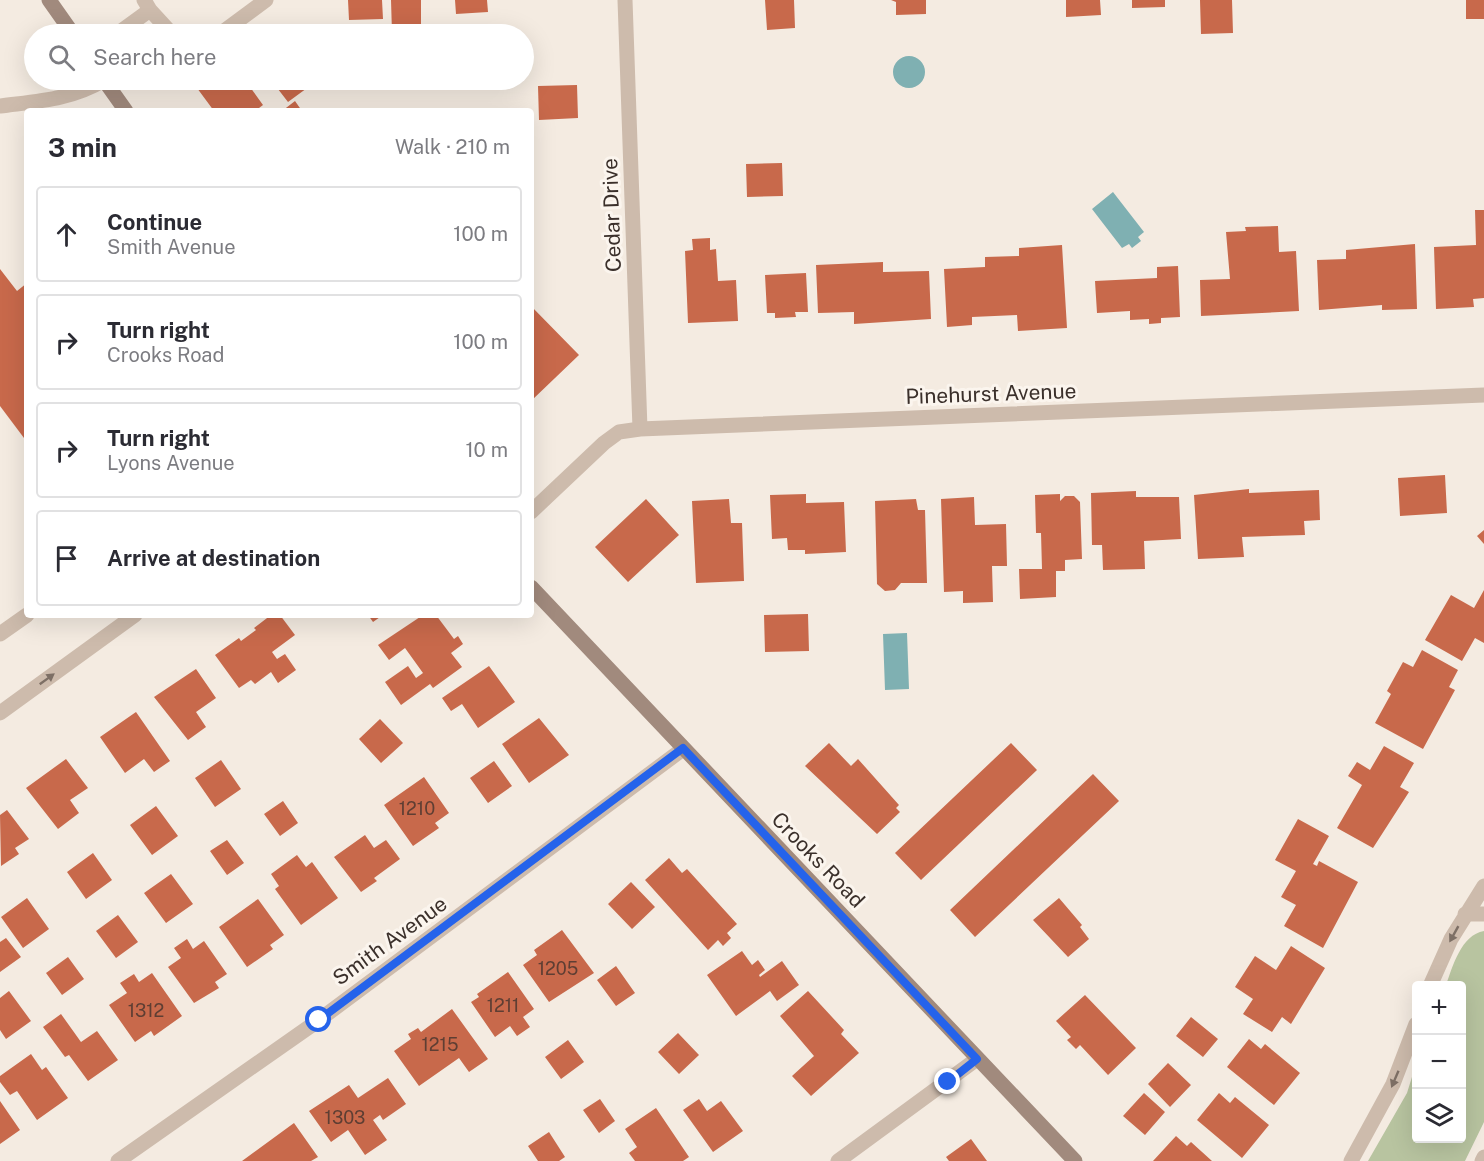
<!DOCTYPE html>
<meta charset="utf-8">
<style>
:root{--surface:#fff;--page:#f7f7f7;--text:#2b2b33;--muted:#7c7c81;--line:#e1e1e2}
body{margin:0;font-family:"Public Sans",sans-serif;background:var(--page);color:var(--text)}
.controls{position:absolute;right:18px;bottom:18px;display:grid;overflow:hidden;border-radius:6px;box-shadow:0 6px 24px #0002}
.controls button{width:54px;height:54px;display:grid;place-items:center;padding:0;border:0;border-bottom:2px solid var(--line);background:var(--surface);color:var(--text);font:30px sans-serif}
.stop{position:absolute;width:18px;height:18px;margin:-14px;border:4px solid #2563eb;border-radius:50%;background:#fff}
.stop.end{background:#2563eb;border-color:#fff;box-shadow:0 2px 6px #0008}
.list{margin:0;padding:0;list-style:none}
h2{display:flex;justify-content:space-between;align-items:center;height:78px;margin:0;padding:0 24px;font-size:26px}
h2 small{font-size:20px;font-weight:400;color:var(--muted)}
.list li{display:grid;grid-template-columns:39px 1fr auto;gap:18px;align-items:center;box-sizing:border-box;height:96px;margin:0 12px 12px;padding:0 12px;border:2px solid var(--line);border-radius:6px}
.list b{display:block;font-size:22px;white-space:nowrap}
.list p{margin:0;font-size:20px;white-space:nowrap;color:var(--muted)}
.list em{font-size:20px;font-style:normal;color:var(--muted)}
.icon{flex:none;width:33px;height:33px;fill:none;stroke:currentColor;stroke-width:2;stroke-linecap:round;stroke-linejoin:round}
.map{position:relative;flex:none;width:1484px;height:1161px;overflow:hidden}
.search{position:absolute;background:var(--surface);box-shadow:0 6px 24px #0002;left:24px;top:24px;width:510px;height:66px;display:flex;align-items:center;gap:15px;box-sizing:border-box;padding:0 21px;border-radius:33px;color:var(--muted);font-size:22px}
.panel{position:absolute;background:var(--surface);box-shadow:0 6px 24px #0002;left:24px;top:108px;width:510px;height:510px;border-radius:6px}
.map>svg:first-child{display:block}
.green{fill:#b8c4a0}
.water{fill:#7fb0b2}
.building{fill:#c8694b}
.lines{fill:none;stroke-linecap:round;stroke-linejoin:round}
.service{stroke:#cdbbac;stroke-width:15}
.minor{stroke:#cdbbac;stroke-width:15}
.tertiary{stroke:#cdbbac;stroke-width:15}
.secondary{stroke:#a18a7d;stroke-width:15}
.oneway{fill:#7d6f65}
.route{stroke:#2563eb;stroke-width:8}
.labels{text-anchor:middle;stroke-width:6;stroke-linejoin:round;paint-order:stroke}
.number-label{font-size:18px;fill:#5e3e33}
.street-label{font-size:21px;fill:#3b302b;stroke:#fbf5ee}
</style>
<div class="map">
<svg width="1484" height="1161" viewBox="0 0 1484 1161">
<rect width="100%" height="100%" fill="#f4ebe1"/>
<path class="green" d="M1484,931V1122L1465,1161H1368L1407,1093L1416,1064V1138H1462V986L1446,985C1453,966 1461,935 1484,931Z"/>
<path class="water" d="M893 72a16 16 0 1 1 32 0a16 16 0 1 1-32 0Z
M1113,192L1144,232L1138,237L1141,241L1132,248L1129,244L1122,248L1092,209Z
M907,633L909,689L885,690L883,634Z"/>
<path class="building" d="M348,0H382L383,19L349,20Z
M391,0H421V32L392,33Z
M455,0H487L488,12L456,14Z
M765,0H794L795,28L767,30Z
M891,0H926V14L896,15V2Z
M1066,0H1100L1101,15L1066,17Z
M1132,0H1165V7L1132,8Z
M1200,0H1232L1233,33L1201,34Z
M1466,0H1484V19H1466Z
M209,80H245L263,105L255,111H214L197,88Z
M271,80H318L288,102Z
M577,85L578,118L539,120L538,86Z
M295,101L302,111H282Z
M782,163L783,196L747,197L746,164Z
M1475,210H1484V298L1473,299L1474,307L1436,309L1434,247L1476,245Z
M1278,226L1279,252L1296,251L1299,311L1201,316L1200,280L1230,279L1226,232L1246,231L1245,227Z
M710,238V250L716,249L718,281L736,280L738,321L688,323L685,251L693,250L692,239Z
M1415,244L1417,309L1382,310V305L1319,310L1317,260L1346,259V250Z
M1062,245L1067,328L1018,331L1017,315L972,317V325L947,327L944,269L985,267V257L1019,256V248Z
M883,262V272L929,271L931,319L854,324V312L818,313L816,265Z
M1178,266L1180,317L1161,318V323L1149,324V319L1130,320V311L1097,313L1095,281L1157,278V267Z
M0,269L17,291L27,283V442L0,406Z
M806,273L808,312H795L796,317L775,318V313H767L765,275Z
M531,306L579,355L531,401Z
M1445,475L1447,513L1400,516L1398,478Z
M1249,489V493L1319,490L1320,520L1304,521L1305,535L1242,537L1244,557L1198,559L1194,495Z
M1136,491V497H1179L1181,539L1144,541L1145,569L1103,570L1102,545H1092L1091,493Z
M806,494V503L844,502L846,552L805,554V550H788L787,538L772,539L770,495Z
M1060,494V501L1065,496H1074L1080,502L1082,559L1065,560V571H1056V597L1020,599L1019,569H1042L1041,533H1036L1035,495Z
M974,497L975,525L1006,524L1007,566H992L993,602L963,603V591L944,592L941,499Z
M646,499L679,535L628,582L595,547Z
M729,499L731,523H742L744,581L696,583L692,501Z
M916,499L918,510H925L927,583H901L895,590L885,591L877,584L875,501Z
M1484,530V544L1477,536Z
M1484,590V643L1475,638L1462,661L1425,640L1451,595L1474,608Z
M808,614L809,651L765,652L764,615Z
M271,615H280L295,635L272,652L277,659L285,654L296,670L278,683L271,672L255,684L251,680L239,688L215,655L239,638L241,641L256,630L254,628Z
M368,615H383L373,622Z
M423,615H436L454,639L458,636L463,644L451,653L462,667L433,688L430,684L401,705L385,682L408,666L416,678L423,673L405,648L389,660L378,645Z
M1422,650L1458,670L1449,687L1455,690L1423,749L1375,723L1391,694L1387,691L1403,662L1413,667Z
M489,666L515,702L478,728L462,704L451,711L442,698Z
M196,669L216,698L196,712L206,727L188,740L154,697Z
M136,712L170,761L154,772L144,759L125,773L100,737Z
M539,718L569,755L529,783L502,744Z
M380,719L403,743L381,763L359,739Z
M829,743L851,766L858,759L899,805L896,808L900,812L877,834L805,766Z
M1011,743L1037,770L921,880L895,853Z
M1384,746L1414,763L1400,787L1409,792L1373,848L1337,828L1362,785L1348,776L1357,762L1370,770Z
M66,759L88,788L70,800L79,813L58,829L26,788Z
M221,760L241,789L215,807L195,778Z
M494,761L512,786L488,803L470,778Z
M1093,774L1119,801L975,937L950,910Z
M424,777L449,813L435,823L439,828L413,846L384,805Z
M283,801L298,823L280,836L264,814Z
M156,806L178,836L152,855L130,825Z
M7,810L29,839L15,848L19,854L1,866L0,815Z
M1298,819L1329,836L1313,864L1317,866L1319,861L1358,882L1323,948L1284,926L1296,905L1281,897L1296,871L1275,860Z
M365,835L374,848L386,840L400,859L374,878L377,881L361,892L334,857Z
M227,840L244,863L227,875L210,851Z
M93,853L112,880L86,899L67,872Z
M297,855L306,867L312,862L338,898L301,925L275,889L279,886L271,874Z
M669,858L682,873L687,869L737,924L727,933L731,938L723,946L718,940L708,950L645,880Z
M171,874L193,904L166,923L144,893Z
M631,882L655,907L632,929L608,904Z
M27,898L49,929L23,948L1,917Z
M1059,898L1082,925L1080,927L1089,939L1068,957L1033,920Z
M258,899L284,935L270,945L273,949L247,967L219,927Z
M118,915L138,942L116,958L96,931Z
M562,930L594,973L549,1002L523,965L537,955L534,950Z
M6,938L21,957L0,972V942Z
M187,939L193,949L204,941L227,974L215,982L219,988L194,1003L168,967L181,958L174,948Z
M1291,946L1325,968L1291,1024L1282,1017L1272,1032L1243,1014L1253,999L1235,987L1255,956L1276,970Z
M742,951L752,965L758,960L765,970L759,975L760,977L782,961L799,985L777,1001L770,991L736,1016L707,975Z
M68,957L84,979L62,995L46,973Z
M616,966L635,993L616,1006L597,980Z
M508,972L534,1009L523,1017L530,1027L517,1036L510,1026L495,1037L471,1002L479,997L477,994Z
M152,973L182,1016L154,1036L151,1031L135,1042L109,1005L127,993L120,983L134,974L139,982Z
M9,991L31,1021L6,1039L0,1030V998Z
M808,991L844,1030L841,1034L859,1053L811,1096L792,1076L814,1056L780,1016Z
M1085,995L1136,1048L1108,1075L1080,1045L1076,1049L1067,1040L1071,1037L1056,1021Z
M452,1009L488,1059L469,1072L459,1058L419,1086L394,1051L411,1039L408,1034L418,1028L421,1032Z
M61,1014L81,1042L97,1031L118,1060L88,1081L69,1055L65,1057L43,1027Z
M1191,1017L1218,1039L1203,1057L1176,1036Z
M678,1033L699,1055L679,1074L658,1052Z
M1249,1039L1261,1049L1265,1044L1300,1073L1274,1105L1227,1067Z
M568,1040L584,1062L561,1079L545,1057Z
M31,1054L42,1070L46,1067L68,1098L37,1120L17,1091L10,1095L0,1082V1076Z
M1168,1063L1191,1085L1170,1107L1148,1084Z
M388,1078L406,1104L383,1120L380,1115L373,1120L387,1140L365,1155L348,1130L331,1142L309,1111L349,1085L358,1098Z
M1144,1093L1165,1112L1145,1135L1123,1116Z
M1219,1093L1230,1103L1235,1097L1269,1125L1242,1158L1197,1120Z
M600,1099L615,1121L599,1133L583,1110Z
M699,1099L707,1111L721,1101L743,1131L713,1152L683,1110Z
M0,1101L20,1130L0,1144Z
M656,1108L689,1157L683,1161H635L629,1153L637,1147L625,1129Z
M294,1123L318,1157L311,1161H242Z
M549,1132L565,1157L559,1161H538L528,1146Z
M1176,1136L1187,1146L1191,1142L1212,1161H1153Z
M971,1139L987,1161H949L946,1157Z"/>
<g class="lines">
<path class="service" d="M150,10L172,34
M117,34L150,10L144,0
M220,34L266,0"/>
<path class="minor" d="M625,0L640,429
M531,512L604,443L619,432L640,429L1484,395
M0,634L27,615
M0,713L135,615
M1465,914H1484
M1430,986L1451,939L1484,886
M118,1161L319,1020L683,749
M838,1161L977,1059
M1351,1161L1393,1084L1416,1024
M1482,1161L1484,1157"/>
<path class="tertiary" d="M0,106C38,101 70,100 104,80"/>
<path class="secondary" d="M49,0L73,34
M104,80L126,111
M531,587L1075,1161"/>
</g>
<defs><path id="oneway-solid" d="M-6-.8H1V-3.2L6.5 0L1 3.2V.8H-6Z" transform="scale(1.5)"/></defs>
<g class="oneway">
<use href="#oneway-solid" transform="translate(47 679) rotate(-36)"/>
<use href="#oneway-solid" transform="translate(1454 934) rotate(119)"/>
<use href="#oneway-solid" transform="translate(1395 1079) rotate(113)"/>
</g>
<g class="lines">
<path class="route" d="M319,1020L683,748L977,1059L948,1082"/>
</g>
<g class="labels">
<g class="number-label">
<text x="417" y="815">1210</text>
<text x="558" y="975">1205</text>
<text x="503" y="1012">1211</text>
<text x="146" y="1017">1312</text>
<text x="440" y="1051">1215</text>
<text x="345" y="1124">1303</text>
</g>
<g class="street-label">
<text transform="translate(612 215) rotate(-92)" y="7">Cedar Drive</text>
<text transform="translate(991 394) rotate(-2)" y="7">Pinehurst Avenue</text>
<text transform="translate(818 860) rotate(46)" y="7">Crooks Road</text>
<text transform="translate(390 941) rotate(-36)" y="7">Smith Avenue</text>
</g>
</g>
</svg>
<div class="controls">
<button>+</button>
<button>−</button>
<button><svg class="icon" aria-label="layers" viewBox="0 0 24 24"><path d="M12 4l9 5-9 5-9-5zM3 14l9 5 9-5"/></svg></button>
</div>
<div class="stop" style="left:319px;top:1020px"></div>
<div class="stop end" style="left:948px;top:1082px"></div>
<div class="search"><svg class="icon" aria-label="search" viewBox="0 0 24 24"><circle cx="10" cy="10" r="6"/><path d="M15 15l6 6"/></svg>Search here</div>
<section class="panel">
<h2>3 min<small>Walk · 210 m</small></h2>
<ul class="list">
<li><svg class="icon" aria-label="ahead" viewBox="0 0 24 24"><path d="M12 20V5M6 11l6-6 6 6"/></svg><div><b>Continue</b><p>Smith Avenue</p></div><em>100 m</em></li>
<li><svg class="icon" aria-label="right" viewBox="0 0 24 24"><path d="M7 20v-9h11M14 6l5 5-5 5"/></svg><div><b>Turn right</b><p>Crooks Road</p></div><em>100 m</em></li>
<li><svg class="icon" aria-label="right" viewBox="0 0 24 24"><path d="M7 20v-9h11M14 6l5 5-5 5"/></svg><div><b>Turn right</b><p>Lyons Avenue</p></div><em>10 m</em></li>
<li><svg class="icon" aria-label="arrive" viewBox="0 0 24 24"><path d="M6 21V4h12l-3 4 3 4H6"/></svg><div><b>Arrive at destination</b></div></li>
</ul>
</section>
</div>
